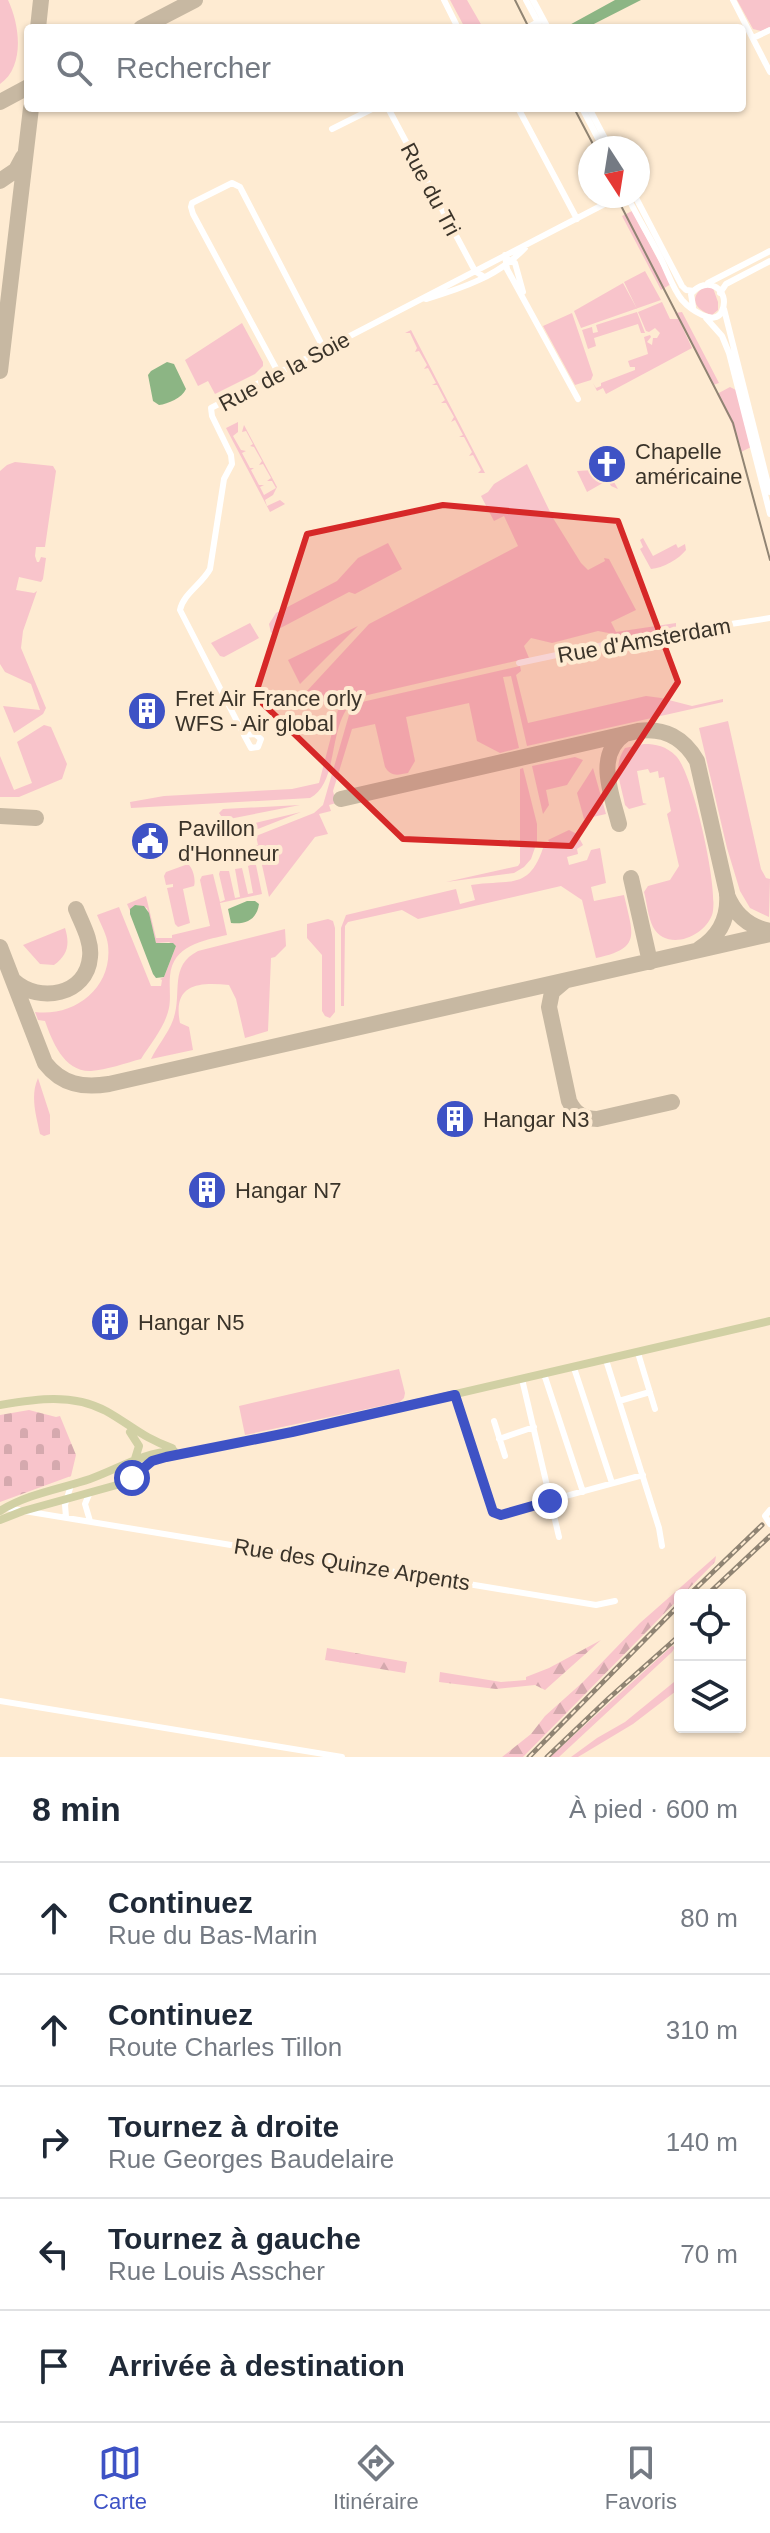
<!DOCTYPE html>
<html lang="fr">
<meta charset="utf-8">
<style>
:root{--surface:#fff;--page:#f6f6f7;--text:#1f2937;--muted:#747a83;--line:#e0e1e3;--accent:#3e52c5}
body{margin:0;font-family:Arial,sans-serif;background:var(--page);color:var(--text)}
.controls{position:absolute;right:24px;bottom:24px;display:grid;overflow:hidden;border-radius:8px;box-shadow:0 2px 6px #0004}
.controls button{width:72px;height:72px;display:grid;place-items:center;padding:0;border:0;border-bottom:2px solid var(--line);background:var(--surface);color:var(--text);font:40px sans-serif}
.compass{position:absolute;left:578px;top:136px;width:72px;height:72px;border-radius:50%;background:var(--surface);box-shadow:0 2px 6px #0004;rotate:168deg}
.stop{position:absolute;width:24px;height:24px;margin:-18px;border:6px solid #3e52c5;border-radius:50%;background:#fff}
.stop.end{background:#3e52c5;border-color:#fff;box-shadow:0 2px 8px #0008}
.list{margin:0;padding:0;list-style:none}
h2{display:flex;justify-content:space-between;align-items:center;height:104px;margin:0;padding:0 32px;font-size:34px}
h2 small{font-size:26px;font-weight:400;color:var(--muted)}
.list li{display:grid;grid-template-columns:52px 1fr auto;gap:24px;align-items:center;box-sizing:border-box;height:112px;padding:0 32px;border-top:2px solid var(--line)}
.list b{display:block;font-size:30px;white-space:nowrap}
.list p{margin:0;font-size:26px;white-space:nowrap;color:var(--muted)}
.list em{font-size:26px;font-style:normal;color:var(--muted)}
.icon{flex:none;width:44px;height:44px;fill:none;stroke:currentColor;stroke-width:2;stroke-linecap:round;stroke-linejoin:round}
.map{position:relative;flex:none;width:770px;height:1757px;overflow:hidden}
.search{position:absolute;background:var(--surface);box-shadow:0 2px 6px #0004;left:24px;right:24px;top:24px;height:88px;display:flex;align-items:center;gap:20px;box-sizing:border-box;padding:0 28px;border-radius:8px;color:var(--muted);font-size:30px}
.sheet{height:664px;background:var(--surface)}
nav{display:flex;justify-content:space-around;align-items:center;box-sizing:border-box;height:112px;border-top:2px solid var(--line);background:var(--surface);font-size:22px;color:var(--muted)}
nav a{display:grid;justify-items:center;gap:4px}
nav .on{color:var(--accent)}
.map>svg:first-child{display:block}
.green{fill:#f8c4cb}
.forest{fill:url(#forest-firs)}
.cemetery{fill:url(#cemetery-stones)}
.water{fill:#8cb584}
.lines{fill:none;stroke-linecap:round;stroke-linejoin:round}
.taxiway{stroke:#c7b8a2;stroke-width:16}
.minor{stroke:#fff;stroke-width:6}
.major{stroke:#d1d0a4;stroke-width:8}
.tram{stroke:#908473;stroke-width:2}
.rail-casing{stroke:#908473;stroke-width:5}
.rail{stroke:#feebd2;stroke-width:2;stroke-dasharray:6;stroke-linecap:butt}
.route{stroke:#3e52c5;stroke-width:10}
.marked{fill:#d62828;fill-opacity:0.2;stroke:#d62828;stroke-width:6;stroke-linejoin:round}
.labels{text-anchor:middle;stroke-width:8;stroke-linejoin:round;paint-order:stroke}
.street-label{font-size:22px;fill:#3a3329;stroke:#feebd2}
.poi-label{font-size:22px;fill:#3a3329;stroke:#feebd2;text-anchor:start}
</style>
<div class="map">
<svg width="770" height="1757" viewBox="0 0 770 1757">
<defs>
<pattern id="forest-firs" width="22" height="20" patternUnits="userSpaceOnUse" patternTransform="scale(2)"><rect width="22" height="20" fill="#f8c4cb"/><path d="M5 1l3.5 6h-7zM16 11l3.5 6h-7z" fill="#d5a9ae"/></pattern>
<pattern id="cemetery-stones" width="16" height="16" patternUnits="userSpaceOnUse" patternTransform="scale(2)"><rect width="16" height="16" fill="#f8c4cb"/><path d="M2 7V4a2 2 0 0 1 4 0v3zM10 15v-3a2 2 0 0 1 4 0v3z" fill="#d5a9ae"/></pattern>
</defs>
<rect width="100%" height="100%" fill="#feebd2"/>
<path class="green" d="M0,0H8C20,25 25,67 0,84Z
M450,0H467L482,26L465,28Z
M737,0H770V27L761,31L753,29Z
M632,211L671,284L661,290L622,216Z
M645,271L661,300L581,328L574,311L623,283L637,309L624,282Z
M706,286L713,288L718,302V310L712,315C694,310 688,296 706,286Z
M662,302L670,319H678L675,313L682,312L719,383L713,385L679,320L692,348L606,394L603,388L597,391L593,383L596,388L601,386V383L635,370V367H630L628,361L648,354L644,337L650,335L651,337L647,342L652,345L653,338H657L660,333L655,328L649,332L646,331L638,312Z
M637,312L645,333H641L638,324L594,338L596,346L588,349L582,330L592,327L593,333L598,332L596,325Z
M572,313L593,375L591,380L575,385L543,326Z
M242,323L263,362V366L255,374L215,394L208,381L198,386L185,360Z
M411,330L485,473H478L481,470L473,455L469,456L472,452L464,437H459L463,435L455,420L451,422L454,417L446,403H441L445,400L437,385H432L436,383L428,368L424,369L427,365L419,351L415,352L417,348L410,333H405Z
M730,387L736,390L751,447L741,452L731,422L717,394Z
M238,422V432L233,436L241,450L246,451L242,453L250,468H254L251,470L259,485H264L260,487L264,495L276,488L272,481H267L271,478L263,464L259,465L262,461L254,447L250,446L253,444L246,431L242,432L244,425L277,487L273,495L265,500L267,506L280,500L285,504L270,512L226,428Z
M15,462L53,466L56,471L45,547H36L35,556L37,562H39L41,557L46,558L43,579L41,582L19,577L16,590L34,593L37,591L23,631L21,648L46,708L43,714L14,733L3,706L40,710L31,684L5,672L0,664V471L7,465Z
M527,464L553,518L581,563L588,570L605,561L604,558L609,559L636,610L611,622L616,632L676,623V627L673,630L629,637L598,631L552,643L531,638L524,646L529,658L359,697C325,718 342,781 310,798L131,808L130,802L164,796L292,789L319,783L340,702L324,704L323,700L294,705L369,624L518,546L504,516L494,521L481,496L488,492L494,484Z
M616,469L618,472L614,482L618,489L611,486L608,480L587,492L577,471L594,470L595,473L607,470L609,473Z
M643,538L653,556L676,544L678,548L685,544L686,550C679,559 663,568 651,569L640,549L643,547L640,540Z
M388,543L402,569L355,594L349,592L271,633L269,624L276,613L337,581L358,558Z
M250,623L259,638L224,657L220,656L211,643Z
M358,626L300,684L288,660Z
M520,666L521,671L516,675L528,723L646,696L661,698L692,706L723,699V702L527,746L511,676L503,677L519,748L500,753L477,741L469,703L406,717L415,761L408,773C398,775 391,777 385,767L375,724L352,729L333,791L336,803L329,805L331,811L319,814L328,834L315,837L269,897L262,865L265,861L264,855L231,862L227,847L231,846L233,855L258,845L256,836L314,813L323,805L349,715L353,708L362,702Z
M728,721L761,869L766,878L770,879L769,917L750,908L740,891L727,848L699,728Z
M44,725L51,727L67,764L62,779L19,797H0V756L14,790L32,783L17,742Z
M644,744C656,744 666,746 676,756C693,773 720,893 712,915C704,937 667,952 653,927C648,917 647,903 644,892L648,886L670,880L679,866L667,814L671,811L664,777L659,778L658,771L650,773L648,769L637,771L643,803L647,804L629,809L625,805C621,784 612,766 625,748Z
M575,757L583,760L567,785L546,790L549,805L543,814L532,766Z
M523,768L537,824V842L531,859L524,867L514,873L446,882L518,866L520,863V769Z
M593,768L606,814L584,819L577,793Z
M300,805L224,820L219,813L223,809Z
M301,812L230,840L225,838L226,830Z
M569,830L577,834L583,845L577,849L578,854L567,857L569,865L587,860L591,850L600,848L606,883L591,887L594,901L624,895C633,935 642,948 596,958L582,900L561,886L418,919L402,910L348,922L345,926L344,1006H341V928L346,915L456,889L460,904L475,900L471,885C514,879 530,891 545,842L549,844L550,843L548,840Z
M188,864C193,868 196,880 194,886L183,889L190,923L178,927L175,924L167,888L173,887V884L166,885L164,876L166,872Z
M253,864L256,865L262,894L220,903L227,935C202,941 173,945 170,976C169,987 171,998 169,1008C165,1027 151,1043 141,1059C126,1063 106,1070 91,1071C64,1072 52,1041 45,1021L38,1020L35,1012C74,1017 113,988 108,945C107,935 101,925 97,915L119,907L151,986H161L162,980L160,979L164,977L176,946L169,942L156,943L147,908L137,905L130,911L127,904L146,896L156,938H172V935L210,926L200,880L202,876L213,874L220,902L225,900L219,874L220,871H229L235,898L240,897L235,869L242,868L248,894L253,893L248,866Z
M328,919L333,921L335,928V1012L330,1018L325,1016L322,1011V955L307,938V924Z
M65,928C70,944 68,955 54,965L40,964L23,945Z
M285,929L286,946L275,957L271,958L268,1031L245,1038L236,999L229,985C200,982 172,983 180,1023L189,1027L193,1050L151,1059C157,1046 168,1034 173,1020C183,994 168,966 198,951Z
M38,1078L50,1115V1134L44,1136L40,1134C36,1115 30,1096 38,1078Z
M399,1369L405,1393L404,1398L400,1402L245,1435L239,1406Z
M672,1646L675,1647L672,1652L559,1757H550Z
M674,1682L680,1688L633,1724L578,1757H571L597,1738L625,1722Z"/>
<path class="forest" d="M716,1556L715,1562L523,1757H502L531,1734L545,1716L583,1682L640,1623Z
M601,1640L545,1690L535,1685L496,1689L439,1682L440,1672L501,1682L526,1680V1677L549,1668Z
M327,1648L407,1662L405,1673L325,1660Z"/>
<path class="cemetery" d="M29,1410L56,1417L60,1416L76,1455L71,1476L0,1502V1415Z"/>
<path class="water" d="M615,0H641L586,28H564Z
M167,362L174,364L186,389C182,398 168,404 159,405L153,401L148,375L151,371Z
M247,901H255L259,904C257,919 246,925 231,923L228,909Z
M135,905L144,906L149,913L156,943H173L176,946L164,977L156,978L153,974L130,914V909Z"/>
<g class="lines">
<path class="taxiway" d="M38,28L41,0
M141,28L195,0
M0,102L28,87
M0,181L16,170L23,157
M0,371L31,108
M341,799L638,731C664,727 684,738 697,761L727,893C729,917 720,936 699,949
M0,816L36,818
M619,824C612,795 594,755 625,734
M631,878L650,962
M727,895C735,915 749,927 770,931
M0,947L45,1063C62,1085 83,1088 109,1084L770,934
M14,981C39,1004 87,995 90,957C92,941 82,924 76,909
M565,981L552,992L549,1007L569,1101C575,1114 584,1119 597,1119L672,1102"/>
<path class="minor" d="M444,0L458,28
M526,0L541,28
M533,0L548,28
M733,0L770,72
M527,28L540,21
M753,38L770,30
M388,108L475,271L484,277
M518,108L577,219
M582,108L603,148
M589,108L610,148
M332,129L374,108
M627,196C638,218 651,239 662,261C668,273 673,289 682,300C689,308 715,328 722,311C731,290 707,274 691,294L693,307
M635,196L682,286L686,290L694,291
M505,255L507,269L578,399
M509,260L515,263L523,292
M708,283L770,251
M720,293L726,284L770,261
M426,299C463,288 498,276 525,248
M724,309L770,492
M706,318L722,336L729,353L770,514
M278,372L193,214L191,207L192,203L232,183L240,187L324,349
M519,663L632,639L770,618
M255,734L261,739L258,747L251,748L244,735Z
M244,735L180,610C183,594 202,584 210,569L224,479L232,464L231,455L212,416L211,408L620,196
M638,1353L655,1409
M606,1360L659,1528L662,1546
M574,1368L612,1483
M544,1374L583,1492
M522,1379L559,1537
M455,1395L490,1508L496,1515L643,1475
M619,1401L650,1392
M494,1421L505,1456
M499,1439L534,1427
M6,1508L596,1605L615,1601
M770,1510L765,1516L770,1524
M66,1517L65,1505L71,1485
M90,1521L85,1504L90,1492
M0,1701L342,1757"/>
<path class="major" d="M0,1405C36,1399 72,1393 106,1411C131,1425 143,1438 172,1448
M130,1432L139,1446L134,1462
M0,1511C27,1494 60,1489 90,1479C118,1469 144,1452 174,1451
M0,1520L23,1511L124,1483L139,1474L151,1462L166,1457L292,1432L770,1321"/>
<path class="tram" d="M515,0L529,28
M574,108L595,148
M616,196L733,423L770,560"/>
<g class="rail-casing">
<path id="rail" d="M689,1595L762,1525
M707,1595L770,1536
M529,1757L680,1604
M547,1757L609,1698L680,1635"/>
</g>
<use href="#rail" class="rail"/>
</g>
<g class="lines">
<path class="route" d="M132,1478L152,1461L166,1457L292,1432L455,1395L493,1512L501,1515L550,1501"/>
</g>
<path class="marked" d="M443,505L618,521L678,682L571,846L403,839L255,696L307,534Z"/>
<defs>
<g id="church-disc" transform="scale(2)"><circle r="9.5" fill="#3e52c5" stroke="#feebd2"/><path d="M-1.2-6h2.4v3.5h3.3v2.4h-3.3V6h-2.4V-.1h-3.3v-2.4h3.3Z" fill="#fff"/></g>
<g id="building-disc" transform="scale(2)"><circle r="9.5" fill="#3e52c5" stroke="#feebd2"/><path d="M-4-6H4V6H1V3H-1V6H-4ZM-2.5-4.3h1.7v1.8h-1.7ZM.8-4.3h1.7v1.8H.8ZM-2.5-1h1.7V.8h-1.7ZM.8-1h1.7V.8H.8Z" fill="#fff"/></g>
<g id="civic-disc" transform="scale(2)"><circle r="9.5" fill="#3e52c5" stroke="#feebd2"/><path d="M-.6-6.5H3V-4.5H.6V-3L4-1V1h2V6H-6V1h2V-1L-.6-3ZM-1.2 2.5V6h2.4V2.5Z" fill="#fff"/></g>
</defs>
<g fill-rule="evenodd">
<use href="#church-disc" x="607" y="464"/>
<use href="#building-disc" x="147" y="711"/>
<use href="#civic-disc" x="150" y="841"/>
<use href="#building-disc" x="455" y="1119"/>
<use href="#building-disc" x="207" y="1190"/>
<use href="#building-disc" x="110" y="1322"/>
</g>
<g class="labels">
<g class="street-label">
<text transform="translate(431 189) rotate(62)" y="8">Rue du Tri</text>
<text transform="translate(284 371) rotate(-28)" y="8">Rue de la Soie</text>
<text transform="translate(644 640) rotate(-10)" y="8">Rue d'Amsterdam</text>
<text transform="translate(352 1564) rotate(9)" y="8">Rue des Quinze Arpents</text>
</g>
<g class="poi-label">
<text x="635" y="459">Chapelle<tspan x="635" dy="25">américaine</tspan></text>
<text x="175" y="706">Fret Air France orly<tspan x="175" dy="25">WFS - Air global</tspan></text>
<text x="178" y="836">Pavillon<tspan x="178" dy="25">d'Honneur</tspan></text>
<text x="483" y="1127">Hangar N3</text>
<text x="235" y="1198">Hangar N7</text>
<text x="138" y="1330">Hangar N5</text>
</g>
</g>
</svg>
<div class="controls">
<button><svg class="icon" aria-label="locate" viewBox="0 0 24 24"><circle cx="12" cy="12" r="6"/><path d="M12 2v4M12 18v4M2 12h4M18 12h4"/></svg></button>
<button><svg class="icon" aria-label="layers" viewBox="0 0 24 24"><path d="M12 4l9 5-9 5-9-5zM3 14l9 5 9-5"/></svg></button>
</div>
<svg class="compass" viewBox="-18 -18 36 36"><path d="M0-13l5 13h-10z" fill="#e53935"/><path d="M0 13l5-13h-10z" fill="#747a83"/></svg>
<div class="stop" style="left:132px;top:1478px"></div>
<div class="stop end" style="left:550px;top:1501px"></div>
<div class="search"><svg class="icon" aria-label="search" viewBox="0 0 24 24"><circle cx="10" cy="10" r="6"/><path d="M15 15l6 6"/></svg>Rechercher</div>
</div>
<section class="sheet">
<h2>8 min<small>À pied · 600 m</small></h2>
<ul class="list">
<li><svg class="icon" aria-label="ahead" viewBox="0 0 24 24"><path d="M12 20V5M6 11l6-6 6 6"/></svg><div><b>Continuez</b><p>Rue du Bas-Marin</p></div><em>80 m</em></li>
<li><svg class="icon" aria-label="ahead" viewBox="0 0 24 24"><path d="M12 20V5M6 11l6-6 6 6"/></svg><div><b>Continuez</b><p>Route Charles Tillon</p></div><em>310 m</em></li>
<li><svg class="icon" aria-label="right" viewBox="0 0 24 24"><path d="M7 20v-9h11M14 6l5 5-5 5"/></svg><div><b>Tournez à droite</b><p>Rue Georges Baudelaire</p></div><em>140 m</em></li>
<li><svg class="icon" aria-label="left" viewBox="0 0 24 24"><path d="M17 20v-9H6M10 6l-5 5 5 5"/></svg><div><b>Tournez à gauche</b><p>Rue Louis Asscher</p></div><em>70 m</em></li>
<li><svg class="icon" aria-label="arrive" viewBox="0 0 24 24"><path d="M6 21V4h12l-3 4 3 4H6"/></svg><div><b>Arrivée à destination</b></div></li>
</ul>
</section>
<nav>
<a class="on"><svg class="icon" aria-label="map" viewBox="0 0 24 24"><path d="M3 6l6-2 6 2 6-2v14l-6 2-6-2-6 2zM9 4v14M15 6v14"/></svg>Carte</a>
<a><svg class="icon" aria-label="directions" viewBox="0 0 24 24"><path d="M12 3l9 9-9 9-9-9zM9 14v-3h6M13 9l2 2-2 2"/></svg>Itinéraire</a>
<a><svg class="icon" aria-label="saved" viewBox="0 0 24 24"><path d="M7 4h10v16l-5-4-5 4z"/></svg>Favoris</a>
</nav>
